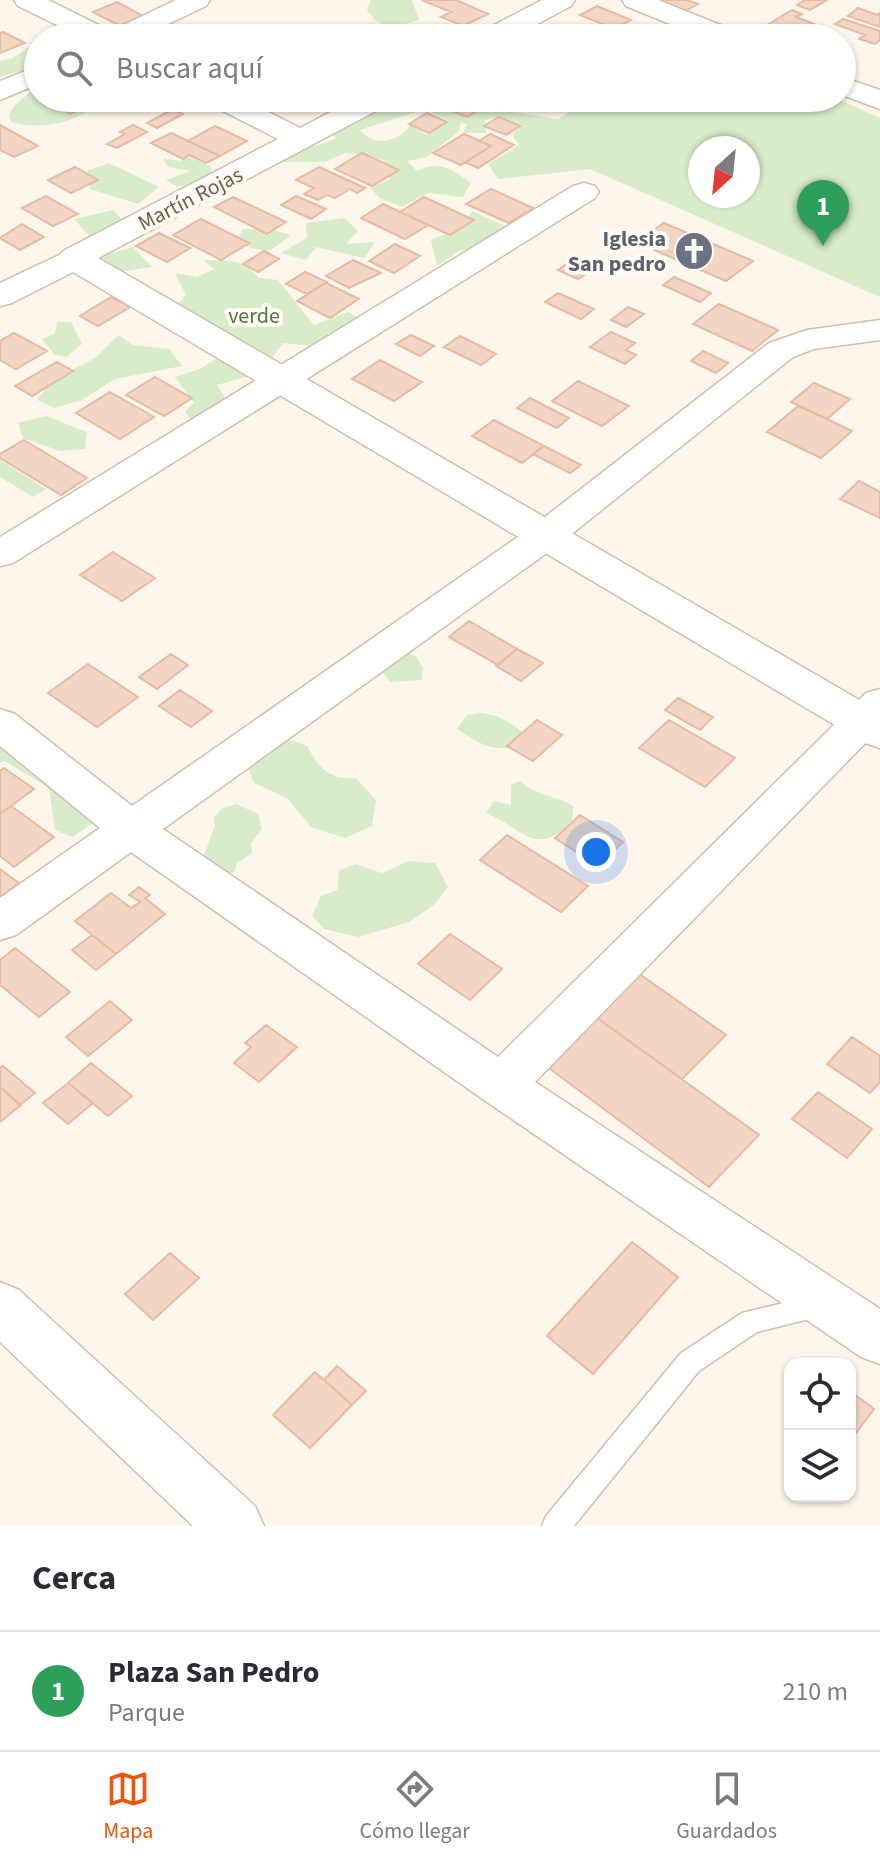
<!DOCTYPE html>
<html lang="es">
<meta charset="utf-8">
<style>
:root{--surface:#fff;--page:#f7f7f7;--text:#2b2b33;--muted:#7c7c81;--line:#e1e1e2;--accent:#ea580c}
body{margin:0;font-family:"Source Sans 3",sans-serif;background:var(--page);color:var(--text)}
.controls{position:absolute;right:24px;bottom:24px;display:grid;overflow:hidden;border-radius:16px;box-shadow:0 2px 6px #0004}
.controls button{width:72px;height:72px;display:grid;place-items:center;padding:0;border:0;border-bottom:2px solid var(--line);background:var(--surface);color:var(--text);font:40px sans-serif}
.compass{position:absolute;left:688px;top:136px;width:72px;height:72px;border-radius:50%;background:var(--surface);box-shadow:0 2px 6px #0004;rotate:207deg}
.you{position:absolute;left:596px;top:852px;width:28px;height:28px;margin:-20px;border:6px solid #fff;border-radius:50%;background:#1a73e8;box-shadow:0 0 0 12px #1a73e833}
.badge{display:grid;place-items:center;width:52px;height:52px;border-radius:50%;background:var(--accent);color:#fff;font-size:26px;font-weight:700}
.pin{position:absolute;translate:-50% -66px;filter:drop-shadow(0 2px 4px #0008)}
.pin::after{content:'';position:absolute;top:42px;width:28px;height:24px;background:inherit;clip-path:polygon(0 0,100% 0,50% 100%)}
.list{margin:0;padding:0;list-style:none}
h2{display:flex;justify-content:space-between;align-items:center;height:104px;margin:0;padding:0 32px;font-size:34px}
h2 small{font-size:26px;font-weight:400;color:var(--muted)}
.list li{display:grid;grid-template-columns:52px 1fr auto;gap:24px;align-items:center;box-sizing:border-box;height:120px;padding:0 32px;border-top:2px solid var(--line)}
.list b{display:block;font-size:30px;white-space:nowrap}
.list p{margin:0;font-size:26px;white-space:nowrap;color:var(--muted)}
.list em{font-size:26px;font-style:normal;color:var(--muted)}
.icon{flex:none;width:44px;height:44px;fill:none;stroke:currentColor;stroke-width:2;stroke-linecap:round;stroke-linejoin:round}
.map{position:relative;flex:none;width:880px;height:1526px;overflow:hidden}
.search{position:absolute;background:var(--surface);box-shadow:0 2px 6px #0004;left:24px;right:24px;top:24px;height:88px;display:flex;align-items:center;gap:20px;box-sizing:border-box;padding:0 28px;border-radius:44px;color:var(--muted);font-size:30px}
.sheet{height:224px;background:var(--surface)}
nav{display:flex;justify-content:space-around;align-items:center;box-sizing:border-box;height:112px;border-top:2px solid var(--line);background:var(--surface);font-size:22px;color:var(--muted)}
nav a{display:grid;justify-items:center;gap:4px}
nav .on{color:var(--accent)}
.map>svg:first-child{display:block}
.green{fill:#d8ecc9;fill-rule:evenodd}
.building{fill:#f3d5c3;stroke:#e6bba3;stroke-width:2}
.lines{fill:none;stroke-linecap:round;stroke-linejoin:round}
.service-casing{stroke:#d1beb0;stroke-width:3}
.minor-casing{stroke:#d1beb0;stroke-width:3}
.tertiary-casing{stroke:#d1beb0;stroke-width:3}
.service{fill:#fff;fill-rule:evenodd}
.minor{fill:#fff;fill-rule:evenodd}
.tertiary{fill:#fff;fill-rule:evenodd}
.labels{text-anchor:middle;stroke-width:8;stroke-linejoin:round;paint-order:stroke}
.far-street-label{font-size:22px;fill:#7a5c4d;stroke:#fffaf3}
.far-worship-label{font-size:22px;font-weight:bold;fill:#5b616d;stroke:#fffaf3;text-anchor:end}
.far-park-label{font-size:22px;fill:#537a41;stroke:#fffaf3}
</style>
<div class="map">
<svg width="880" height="1526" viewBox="0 0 880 1526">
<rect width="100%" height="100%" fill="#fdf6ec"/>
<path class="green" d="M371,0H412L419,20L390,28L375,20L367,10Z
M38,40V66L0,77V61L13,58Z
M38,90V98C56,98 79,94 90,110C69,124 36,130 11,122L9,115C13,105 27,93 38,90Z
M384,98H505L517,104L502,110L558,119L593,98H835L880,118V297L590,169L498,179L488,164L519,145L512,134L522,125L499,117L485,120L486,133H463L467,124L461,123L459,131L427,157L407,161L417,171C440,160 451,169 471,183L463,197L428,193L402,207L380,198L370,188L390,179L384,160L346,153L324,162H281L266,158L268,153L316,146L337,138L319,125L386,105L422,110L360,130C375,148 397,142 411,125L427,135L437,124L451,122L417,105L380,101ZM700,148H748V196H700Z
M189,157L211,166V179L178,187L166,180L190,171L168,167L163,158L180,161Z
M109,163L159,187L138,204L90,189L87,171Z
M113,210L127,225L89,236L74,219Z
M472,211L516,231L501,246L459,251L437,266L431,240L464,226Z
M344,218L358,231L346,244L375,242L364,258L316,247L306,260L281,253L307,238L306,223Z
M243,229L273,230L291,235L270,251L251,248L237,241Z
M133,247L152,267L117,272L101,256Z
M203,260C226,260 244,259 259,278L278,280L314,325L348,312L379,330L344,349L283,343L268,363L174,307L186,295L175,273L197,277L214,269Z
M57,322H71L82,344L66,357L54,354L42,339L55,334Z
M118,335L133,345L169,349L182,366L115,379L82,400L54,408L37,400L52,380L95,358Z
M226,352L252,375L217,385L232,410L191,421L185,411L194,403L175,377L200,369Z
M46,416L87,432L85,449L60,451L23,438L18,423Z
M0,460L46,489L33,497L0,477Z
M400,650L416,656L423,668L422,680L390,682L379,668Z
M480,713C499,714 516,725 529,739C500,757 483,746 457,729L467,715Z
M0,738L96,821L72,837L55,830L49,788L5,761L0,763Z
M288,739L307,746C319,768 329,780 356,778L376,800L372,826L345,838L311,827L287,798L254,783L248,768L270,744Z
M520,781C537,796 555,795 573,806L572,822C534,859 522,827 486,813L494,801L511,805V785Z
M236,804L258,814L262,829L251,843L252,853L237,863L234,872L220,878L202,860L215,826L214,818L221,809Z
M409,861L435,863L448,887L435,904L409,922L358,937L324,929L312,916L321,896L337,890L339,871L355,864L382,873Z"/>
<path class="building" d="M422,0H456L488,14L463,26L441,17L451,12Z
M645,0H687L698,4L680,14Z
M805,0H827L810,10L797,5Z
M117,2L143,16L120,26L93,12Z
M597,6L631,20L614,29L580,15Z
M858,8L877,15L880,13V27L848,16Z
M792,10L802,14L796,17L814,24L789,38H771L755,32Z
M843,19L880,31V40L875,44L859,39L865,35L835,24Z
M551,27L577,38H530Z
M3,32L25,43L0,53V33Z
M65,98H105L107,99L70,114L53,103Z
M512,98H559L540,110Z
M464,102L480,109L467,117L450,110Z
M173,109L183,114L157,128L147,123Z
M427,113L447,122L429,133L409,124Z
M499,117L520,126L506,135L484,126Z
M0,125L38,146L14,157L0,150Z
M133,125L147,132L117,148L107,144L125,134L120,132Z
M215,126L247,141L220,156L188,141Z
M171,133L188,141L220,156L206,163L189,155L183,159L151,143Z
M464,134L491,146L461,165L433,153Z
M490,134L514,145L478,168L465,162L491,146L479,141Z
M362,153L399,170L372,186L335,169Z
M75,167L98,180L71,193L48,180Z
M319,167L365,188L357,193L350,189L335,198L327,195L318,200L304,194L314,188L296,180Z
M491,189L533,208L509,223L466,204Z
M46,196L78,214L53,226L22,208Z
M296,196L326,209L311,219L281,205Z
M233,197L286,222L267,234L214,207Z
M424,197L474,220L450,235L400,212Z
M383,204L400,212L428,225L405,239L361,218Z
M201,219L249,243L221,260L173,235Z
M664,223L753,261L726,281L636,242Z
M22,224L44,237L20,250L0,238Z
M159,233L190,248L167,262L136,246Z
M395,244L420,256L394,273L369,261Z
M264,251L279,259L258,272L243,264Z
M353,260L381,273L349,288L326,276Z
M568,263L589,272L578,279L558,270Z
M305,272L327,282L307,294L286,284Z
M674,277L711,293L700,302L663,285Z
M326,283L359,299L330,318L297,301Z
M558,293L594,309L581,319L545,302Z
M111,297L130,307L98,326L80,316Z
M719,304L778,330L752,351L693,324Z
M628,307L644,314L626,327L611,320Z
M611,332L635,343L626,350L636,355L625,364L590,347Z
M14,333L47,351L16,369L0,360V341Z
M411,335L434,346L420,356L396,344Z
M460,336L496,354L481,365L444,347Z
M703,351L728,363L716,373L691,361Z
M380,360L422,382L394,401L352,379Z
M57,362L73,371L32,396L15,386Z
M155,377L192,398L164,416L126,395Z
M578,381L629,406L602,426L552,401Z
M814,383L850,399L827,419L791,402Z
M110,392L154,417L120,439L76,413Z
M530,398L569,418L557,428L517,408Z
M798,406L827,419L852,431L821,458L767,432Z
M494,420L544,446L522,463L472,436Z
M24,440L87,478L61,495L0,458V454Z
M544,446L581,465L570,473L533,454Z
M859,481L880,492V518L840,499Z
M113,552L155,578L122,601L80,575Z
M469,621L517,649L498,665L449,637Z
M517,649L543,663L521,681L496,666Z
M171,654L188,665L157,689L139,677Z
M88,664L138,697L97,727L48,693Z
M180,690L212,711L191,727L159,706Z
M678,698L713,717L700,730L665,710Z
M537,720L562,735L533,761L507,746Z
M669,720L735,758L705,787L639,748Z
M4,768L34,789L0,814V771Z
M11,806L54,837L14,867L0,856V814Z
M580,815L623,842L598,866L555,838Z
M507,835L588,886L561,912L480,860Z
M0,869L19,883L0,898Z
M139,887L150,895L145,898L165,914L116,954L75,921L111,893L131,908L140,902L129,895Z
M450,934L502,969L470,1000L418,964Z
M92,935L116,954L96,970L72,950Z
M15,948L70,992L39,1017L0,985V960Z
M638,973L726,1035L682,1079L593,1015Z
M110,1001L132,1020L88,1056L66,1037Z
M593,1015L759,1135L709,1187L542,1063Z
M266,1025L297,1047L259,1082L234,1063L251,1047L245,1043Z
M852,1037L880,1056V1082L870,1093L827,1064Z
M91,1063L132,1096L108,1116L68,1083Z
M3,1066L35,1093L20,1105L0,1087V1068Z
M68,1083L93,1103L68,1124L43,1103Z
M0,1087L21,1105L0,1122Z
M818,1092L872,1129L847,1158L792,1119Z
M632,1242L678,1277L593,1374L547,1336Z
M170,1253L199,1278L153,1320L125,1294Z
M337,1366L366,1391L352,1405L324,1380Z
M315,1372L352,1405L310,1448L273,1415Z
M850,1391L874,1409L850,1441Z"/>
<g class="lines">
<g class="service-casing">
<path id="service" d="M820,1294L829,1298L833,1306L829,1314L757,1332L699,1371L574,1526H542L546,1516L681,1353L742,1313Z"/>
</g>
<g class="minor-casing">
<path id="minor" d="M14,0H48L111,31L176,0H210L206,6L139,38H83L18,6Z
M542,0H575L571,6L511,38H477L481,32Z
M622,0H658L738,32L742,38H704L626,6Z
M38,66V84L0,100V81Z
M842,77L880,90V109L842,95Z
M205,98H241L300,128L357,98H393L389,104L85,265L74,268L63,265L58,258L63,251L278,139L209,104Z
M584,183L595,186L599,192L595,198L13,563L0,566V537L573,186Z
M880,320V340L814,349L793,357L558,545L163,829L498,1057L866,693L880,689V728L535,1082L880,1309V1364L861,1357L484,1100L131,852L16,935L0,940V898L100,828L0,746V709L15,714L132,806L532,527L769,343L807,330Z
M0,1282L19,1290L255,1506L264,1526H193L0,1342Z"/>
</g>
<g class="tertiary-casing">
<path id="tertiary" d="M74,248L86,251L880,712V748L865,743L73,272L12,303L0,306V283Z"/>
</g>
<use href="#service" class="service"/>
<use href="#minor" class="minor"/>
<use href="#tertiary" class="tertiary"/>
</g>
<defs>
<g id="church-disc" transform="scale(2)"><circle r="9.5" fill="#6b7280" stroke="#fffaf3"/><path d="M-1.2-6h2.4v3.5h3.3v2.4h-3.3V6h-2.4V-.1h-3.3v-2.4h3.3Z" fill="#fff"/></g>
</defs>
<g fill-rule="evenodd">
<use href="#church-disc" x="694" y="251"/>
</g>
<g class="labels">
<g class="far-street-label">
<text transform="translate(190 198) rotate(-27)" y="8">Martín Rojas</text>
</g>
<g class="far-worship-label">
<text x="666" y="246">Iglesia<tspan x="666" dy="25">San pedro</tspan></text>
</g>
<g class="far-park-label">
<text x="254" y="323">verde</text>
</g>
</g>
</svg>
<div class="controls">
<button><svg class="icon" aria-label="locate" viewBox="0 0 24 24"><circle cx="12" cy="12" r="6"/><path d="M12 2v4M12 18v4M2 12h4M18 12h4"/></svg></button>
<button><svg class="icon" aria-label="layers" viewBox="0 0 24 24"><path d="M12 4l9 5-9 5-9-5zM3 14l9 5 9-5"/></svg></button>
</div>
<svg class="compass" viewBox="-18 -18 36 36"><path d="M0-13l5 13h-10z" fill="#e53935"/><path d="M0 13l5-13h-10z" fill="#7c7c81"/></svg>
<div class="you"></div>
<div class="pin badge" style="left:823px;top:246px;background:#2e9e5b">1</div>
<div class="search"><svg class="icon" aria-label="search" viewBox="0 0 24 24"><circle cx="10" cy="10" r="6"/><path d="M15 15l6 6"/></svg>Buscar aquí</div>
</div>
<section class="sheet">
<h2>Cerca<small></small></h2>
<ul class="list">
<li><span class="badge" style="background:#2e9e5b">1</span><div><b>Plaza San Pedro</b><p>Parque</p></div><em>210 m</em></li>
</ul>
</section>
<nav>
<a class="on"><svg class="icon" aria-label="map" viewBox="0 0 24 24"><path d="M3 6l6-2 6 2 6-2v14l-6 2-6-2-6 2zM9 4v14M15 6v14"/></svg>Mapa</a>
<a><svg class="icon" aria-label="directions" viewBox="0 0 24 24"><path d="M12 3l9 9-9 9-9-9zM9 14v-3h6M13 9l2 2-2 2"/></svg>Cómo llegar</a>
<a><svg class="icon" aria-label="saved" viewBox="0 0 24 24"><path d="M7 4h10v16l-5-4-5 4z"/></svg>Guardados</a>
</nav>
